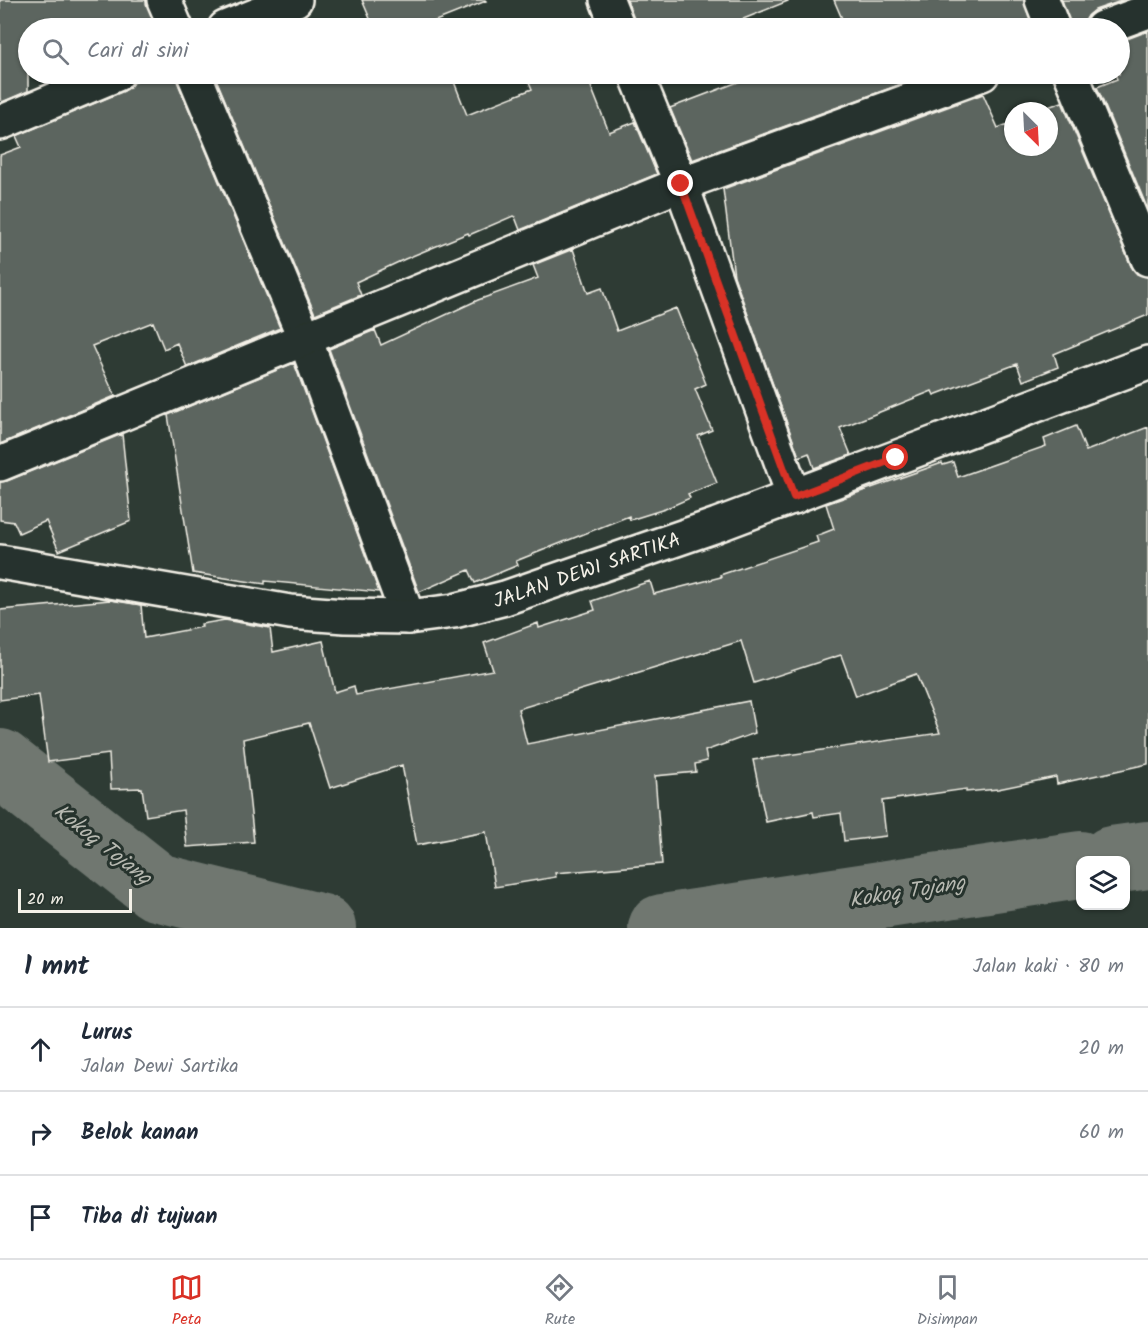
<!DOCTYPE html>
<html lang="id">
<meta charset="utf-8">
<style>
:root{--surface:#fff;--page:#f2f2f3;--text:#1f2937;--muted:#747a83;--line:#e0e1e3;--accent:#d93025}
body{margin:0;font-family:Kalam,sans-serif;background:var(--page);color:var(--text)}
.controls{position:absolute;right:18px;bottom:18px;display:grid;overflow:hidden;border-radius:12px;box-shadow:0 2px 4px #0004}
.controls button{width:54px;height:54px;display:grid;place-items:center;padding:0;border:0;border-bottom:2px solid var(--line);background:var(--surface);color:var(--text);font:30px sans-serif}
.compass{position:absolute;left:1004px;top:102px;width:54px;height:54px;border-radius:50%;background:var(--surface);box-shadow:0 2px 4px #0004;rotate:156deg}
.scale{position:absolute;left:18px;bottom:15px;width:114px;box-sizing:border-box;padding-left:6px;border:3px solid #f4f1e8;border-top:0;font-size:16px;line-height:21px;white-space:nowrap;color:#f4f1e8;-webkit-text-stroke:4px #26332d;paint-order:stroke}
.stop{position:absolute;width:18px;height:18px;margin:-14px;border:4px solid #d93025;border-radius:50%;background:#fff}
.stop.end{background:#d93025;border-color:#fff;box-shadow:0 2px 6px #0008}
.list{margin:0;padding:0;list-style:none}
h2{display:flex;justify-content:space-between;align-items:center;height:78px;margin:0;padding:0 24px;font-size:26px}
h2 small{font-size:20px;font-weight:400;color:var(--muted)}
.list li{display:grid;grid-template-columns:39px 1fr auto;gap:18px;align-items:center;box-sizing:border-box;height:84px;padding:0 24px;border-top:2px solid var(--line)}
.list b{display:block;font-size:22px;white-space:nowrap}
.list p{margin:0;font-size:20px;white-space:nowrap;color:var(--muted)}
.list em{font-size:20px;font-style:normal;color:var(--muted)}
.icon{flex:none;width:33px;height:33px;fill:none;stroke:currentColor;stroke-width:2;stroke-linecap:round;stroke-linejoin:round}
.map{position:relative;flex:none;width:1148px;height:928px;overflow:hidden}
.search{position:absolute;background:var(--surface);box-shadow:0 2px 4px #0004;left:18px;right:18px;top:18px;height:66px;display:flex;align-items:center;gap:15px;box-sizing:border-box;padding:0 21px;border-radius:33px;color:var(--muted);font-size:22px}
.sheet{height:330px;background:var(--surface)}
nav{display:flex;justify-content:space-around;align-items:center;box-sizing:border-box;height:84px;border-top:2px solid var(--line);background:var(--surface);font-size:16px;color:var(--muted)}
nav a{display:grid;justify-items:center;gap:3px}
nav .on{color:var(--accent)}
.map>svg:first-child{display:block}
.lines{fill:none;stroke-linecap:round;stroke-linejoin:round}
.river{stroke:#6f7770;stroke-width:68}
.building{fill:#5c655e;stroke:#f4f1e8;stroke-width:1.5}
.minor-casing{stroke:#f4f1e8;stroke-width:38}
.minor{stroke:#26332d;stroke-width:33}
.route{stroke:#d93025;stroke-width:8}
.labels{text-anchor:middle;stroke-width:6;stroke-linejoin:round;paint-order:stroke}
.street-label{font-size:20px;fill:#f4f1e8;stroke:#26332d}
.water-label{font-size:21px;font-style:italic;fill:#b8bab2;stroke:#26332d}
</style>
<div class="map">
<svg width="1148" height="928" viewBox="0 0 1148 928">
<rect width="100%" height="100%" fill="#2e3b34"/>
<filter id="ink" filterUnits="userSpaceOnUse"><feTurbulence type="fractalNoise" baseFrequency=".0167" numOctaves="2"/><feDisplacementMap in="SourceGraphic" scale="12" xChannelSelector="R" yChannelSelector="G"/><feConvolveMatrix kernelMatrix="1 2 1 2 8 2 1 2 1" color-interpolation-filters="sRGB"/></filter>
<g filter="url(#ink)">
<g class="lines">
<path class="river" d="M0,763L157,887L322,928
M1112,860L1148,855
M662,928L1080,865"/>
</g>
<path class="building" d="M0,0H146L156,28H28V91L2,102L0,98Z
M362,0H485L486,1L418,28H374Z
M627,0H788V1L721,28H636Z
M834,0H1024L1033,28H846Z
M1062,0H1124L1095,10L1088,16L1084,28H1071Z
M1148,31V210L1097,87L1117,79L1115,74H1119V42Z
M156,74H176L177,81L280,328L187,367L177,343L164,349L153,322L92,346L115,396L0,444V155L21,147L16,136L124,91L133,83Z
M214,74H451L467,115L532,89L529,82L548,74H586L609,132L635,122L657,174L520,230L515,217L513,216L469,235L468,233L405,259L356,282L361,295L315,314Z
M759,74H929L692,160L670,108Z
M983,94L998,128L1013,122V147H1049V111H1037L1062,102L1131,266L1137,274L1148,277V315L1054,354L1058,367L1023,381L1017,364L934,395L932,391L840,428L851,455L814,468L809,453L799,457L734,276L723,189Z
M573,249L588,293L602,288L617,331L676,308L706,384L695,389L712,430L698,436L717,483L688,494L690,498L665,509L630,520L629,516L516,561L518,565L475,583L469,570L419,592L329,349L375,330L381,345L478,300L538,278L533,265Z
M294,363L379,592L265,581V584L193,573L168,415Z
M1076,426L1086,451L1148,427V764L1057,784L1056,777L998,789L966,792V789L882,801L886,836L844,841L841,813L814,817L813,812L766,822L753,760L940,733L916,674L856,696L841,655L754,683L741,641L518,709L527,744L749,701L755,733L705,751L707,761L695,764L696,772L655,776L662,864L555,873L556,877L495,887L486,832L417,845L402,765L330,788L309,723L243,739L254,842L187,847L183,810L146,816L142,788L111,789L109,754L48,762L39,695L0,700V610L110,600L141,605L144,638L202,627L201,624L225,620L270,628L273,652L323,641L335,692L354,686L356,695L493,670L484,643L538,623L539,628L595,610L592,601L650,581L654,594L721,577L720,575L818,542L816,536L834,529L826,504L942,463L943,465L953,462L958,477L1046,446L1044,439Z
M122,434L131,521L59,551L46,521L19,533L14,522L0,520V482L7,481Z"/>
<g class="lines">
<g class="minor-casing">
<g id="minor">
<path d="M164,0L176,28"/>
<path d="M607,0L618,28"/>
<path d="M1042,0L1053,28"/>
<path d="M225,28L295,0"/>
<path d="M1102,28L1148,11"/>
<path d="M194,74L305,339L408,617"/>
<path d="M636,74L681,184L794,497"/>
<path d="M1071,74L1148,259"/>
<path d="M0,123L117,74"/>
<path d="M0,464L681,184L982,74"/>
<path id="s1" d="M0,562L290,612L345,616L408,617L454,611L505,598L717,525L1148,363"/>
</g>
</g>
<use href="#minor" class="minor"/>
</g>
</g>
<g class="lines" filter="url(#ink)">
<path class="route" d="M681,184L794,497L896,458"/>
</g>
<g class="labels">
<g class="street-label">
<text dy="7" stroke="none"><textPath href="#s1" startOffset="598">JALAN DEWI SARTIKA</textPath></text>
</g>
<g class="water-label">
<text transform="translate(103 844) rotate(38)" y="7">Kokoq Tojang</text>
<text transform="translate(907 891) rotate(-9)" y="7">Kokoq Tojang</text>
</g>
</g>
</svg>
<div class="controls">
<button><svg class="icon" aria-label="layers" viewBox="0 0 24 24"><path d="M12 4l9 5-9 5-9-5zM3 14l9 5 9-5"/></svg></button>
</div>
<svg class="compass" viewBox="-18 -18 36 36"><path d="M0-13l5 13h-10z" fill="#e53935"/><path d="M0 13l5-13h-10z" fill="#747a83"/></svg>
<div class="scale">20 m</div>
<div class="stop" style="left:896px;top:458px"></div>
<div class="stop end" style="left:681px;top:184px"></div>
<div class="search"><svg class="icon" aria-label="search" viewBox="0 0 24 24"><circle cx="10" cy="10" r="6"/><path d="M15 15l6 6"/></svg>Cari di sini</div>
</div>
<section class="sheet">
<h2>1 mnt<small>Jalan kaki · 80 m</small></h2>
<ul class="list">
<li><svg class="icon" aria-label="ahead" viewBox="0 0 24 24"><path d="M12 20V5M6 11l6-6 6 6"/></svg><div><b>Lurus</b><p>Jalan Dewi Sartika</p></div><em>20 m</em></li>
<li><svg class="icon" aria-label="right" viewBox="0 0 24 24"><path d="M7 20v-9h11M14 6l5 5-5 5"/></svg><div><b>Belok kanan</b></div><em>60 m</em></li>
<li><svg class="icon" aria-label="arrive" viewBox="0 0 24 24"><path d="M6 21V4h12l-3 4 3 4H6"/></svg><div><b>Tiba di tujuan</b></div></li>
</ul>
</section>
<nav>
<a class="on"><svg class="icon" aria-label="map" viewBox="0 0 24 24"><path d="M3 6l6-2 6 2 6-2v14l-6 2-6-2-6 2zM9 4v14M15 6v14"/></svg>Peta</a>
<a><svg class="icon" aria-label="directions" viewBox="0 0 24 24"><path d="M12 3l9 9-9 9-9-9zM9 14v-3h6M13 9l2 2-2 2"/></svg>Rute</a>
<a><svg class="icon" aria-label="saved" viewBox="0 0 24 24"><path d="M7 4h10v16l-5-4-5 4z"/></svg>Disimpan</a>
</nav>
